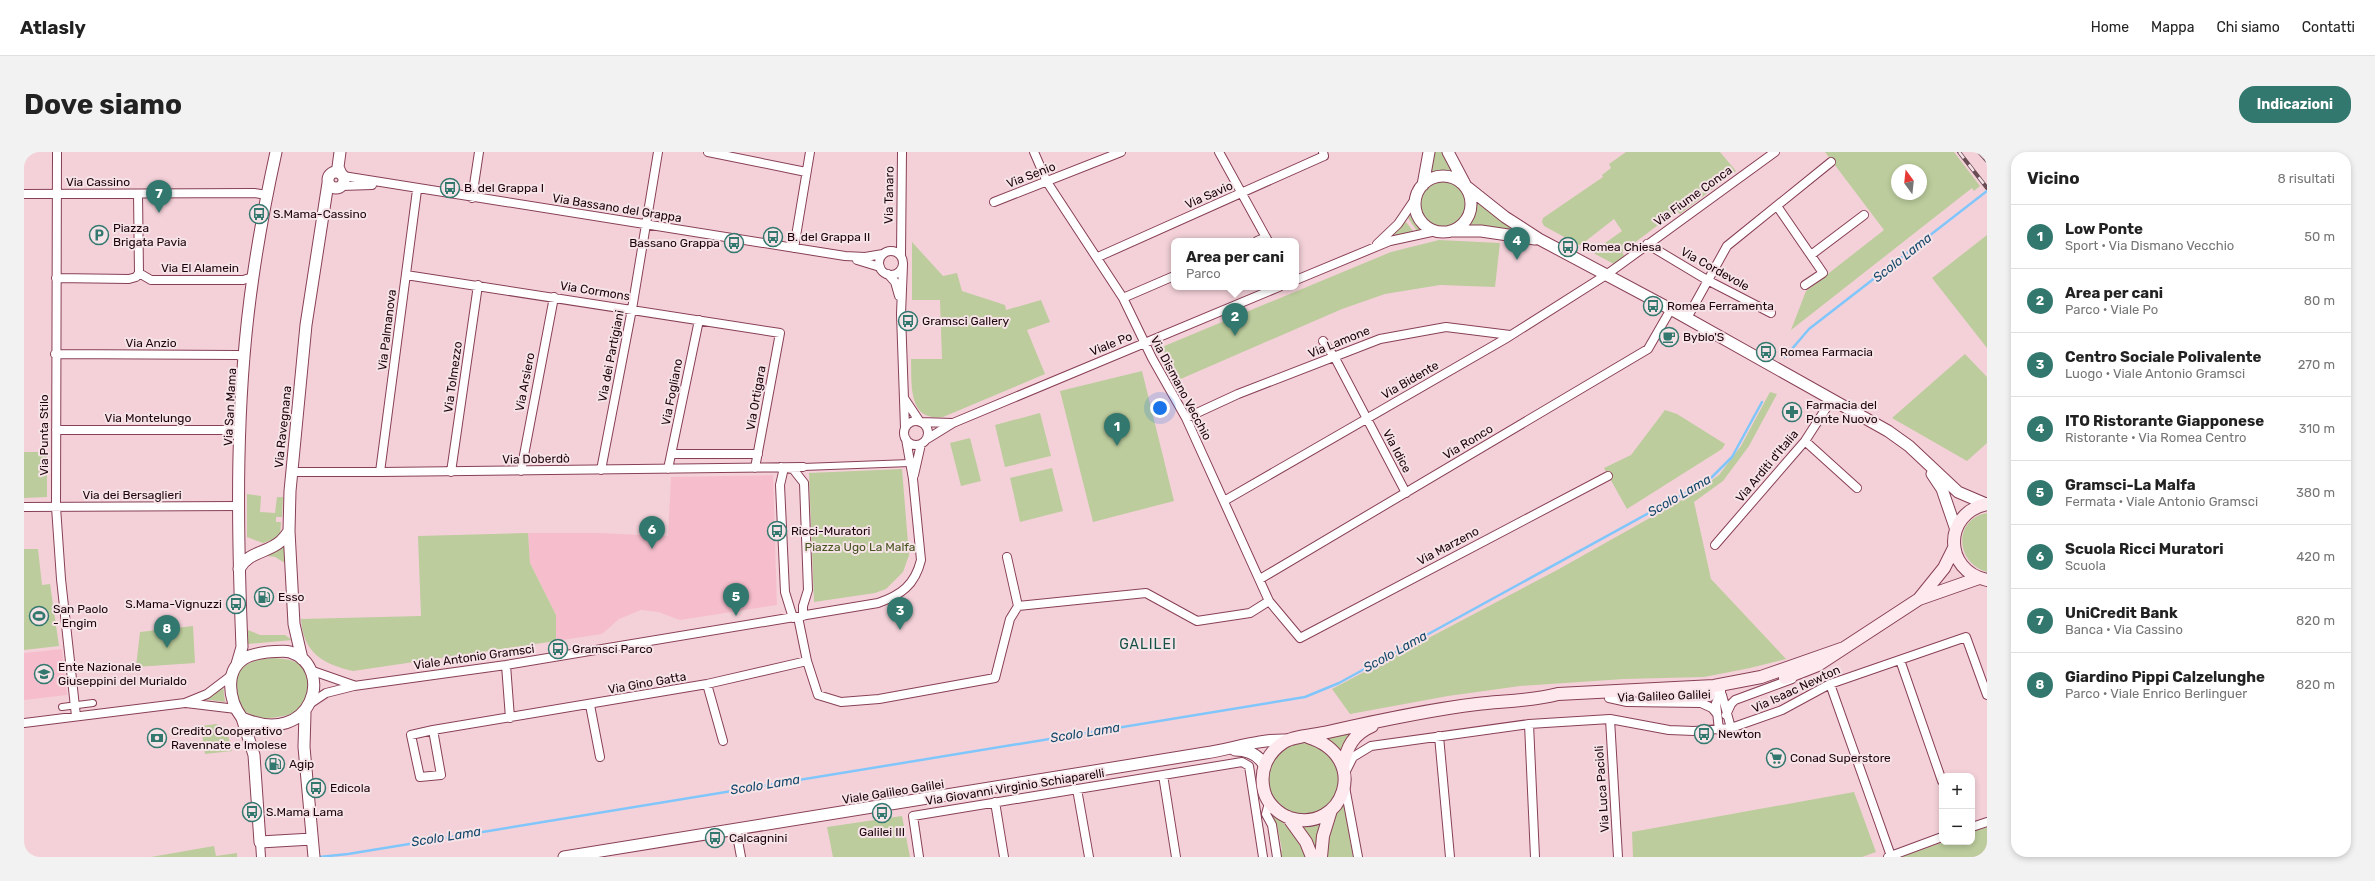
<!DOCTYPE html>
<html lang="it">
<meta charset="utf-8">
<style>
:root{--surface:#fff;--page:#f2f2f2;--text:#222;--muted:#767676;--line:#e0e0e0;--accent:#33786e}
body{margin:0;font-family:Rubik,sans-serif;background:var(--page);color:var(--text)}
.controls{position:absolute;right:12px;bottom:12px;display:grid;overflow:hidden;border-radius:8px;box-shadow:0 2px 6px #0003}
.controls button{width:36px;height:36px;display:grid;place-items:center;padding:0;border:0;border-bottom:1px solid var(--line);background:var(--surface);color:var(--text);font:20px sans-serif}
.compass{position:absolute;left:1867px;top:12px;width:36px;height:36px;border-radius:50%;background:var(--surface);box-shadow:0 2px 6px #0003;rotate:345deg}
.you{position:absolute;left:1136px;top:256px;width:14px;height:14px;margin:-10px;border:3px solid #fff;border-radius:50%;background:#1a73e8;box-shadow:0 0 0 6px #1a73e833}
.badge{display:grid;place-items:center;width:26px;height:26px;border-radius:50%;background:var(--accent);color:#fff;font-size:13px;font-weight:700}
.pin{position:absolute;translate:-50% -33px;filter:drop-shadow(0 1px 2px #0008)}
.pin::after{content:'';position:absolute;top:21px;width:14px;height:12px;background:inherit;clip-path:polygon(0 0,100% 0,50% 100%)}
.popup{position:absolute;left:1147px;top:86px;width:128px;height:52px;box-sizing:border-box;display:grid;place-content:center;border-radius:8px;background:var(--surface);filter:drop-shadow(0 1px 3px #0005);font-size:13px;white-space:nowrap;color:var(--muted)}
.popup b{font-size:15px;color:var(--text)}
.popup::after{content:'';position:absolute;left:50%;top:100%;margin-left:-8px;border:8px solid transparent;border-top-color:var(--surface)}
.list{margin:0;padding:0;list-style:none}
h2{display:flex;justify-content:space-between;align-items:center;height:52px;margin:0;padding:0 16px;font-size:17px}
h2 small{font-size:13px;font-weight:400;color:var(--muted)}
.list li{display:grid;grid-template-columns:26px 1fr auto;gap:12px;align-items:center;box-sizing:border-box;height:64px;padding:0 16px;border-top:1px solid var(--line)}
.list b{display:block;font-size:15px;white-space:nowrap}
.list p{margin:0;font-size:13px;white-space:nowrap;color:var(--muted)}
.list em{font-size:13px;font-style:normal;color:var(--muted)}
.map{position:relative;flex:none;width:1963px;height:705px;overflow:hidden;border-radius:16px}
header{display:flex;align-items:center;gap:24px;box-sizing:border-box;height:56px;padding:0 20px;background:var(--surface);border-bottom:1px solid var(--line)}
header strong{font-size:19px}
nav{display:flex;gap:22px;margin-inline-start:auto;font-size:14px}
.intro{display:flex;align-items:center;justify-content:space-between;box-sizing:border-box;height:96px;padding:0 24px}
h1{margin:0;font-size:28px}
.button{padding:10px 18px;border-radius:16px;background:var(--accent);color:#fff;font-size:14px;font-weight:700}
main{display:flex;gap:24px;padding:0 24px}
aside{flex:1;background:var(--surface);border-radius:16px;box-shadow:0 2px 6px #0003}
.map>svg:first-child{display:block}
.built{fill:#f6becc}
.green{fill:#bccc9c;fill-rule:evenodd}
.lines{fill:none;stroke-linecap:round;stroke-linejoin:round}
.stream{stroke:#80c6fb;stroke-width:2.5}
.pedestrian-casing{stroke:#884056;stroke-width:8}
.minor-casing{stroke:#884056;stroke-width:10}
.tertiary-casing{stroke:#884056;stroke-width:13}
.secondary-casing{stroke:#884056;stroke-width:14}
.pedestrian{stroke:#fff;stroke-width:6}
.minor{stroke:#fff;stroke-width:8}
.tertiary{stroke:#fff;stroke-width:11}
.secondary{stroke:#fee9ee;stroke-width:12}
.rail-casing{stroke:#694c54;stroke-width:4}
.rail{stroke:#f5e3e7;stroke-width:2.5;stroke-dasharray:8;stroke-linecap:butt}
.labels{text-anchor:middle;stroke-width:4;stroke-linejoin:round;paint-order:stroke}
.street-label{font-size:12px;fill:#1d030b;stroke:#f5e3e7}
.poi-label{font-size:12px;fill:#1d030b;stroke:#f5e3e7;text-anchor:start}
.park-label{font-size:12px;fill:#45531d;stroke:#f5e3e7}
.water-label{font-size:13px;font-style:italic;fill:#13486b;stroke:#f5e3e7}
.quarter-label{font-size:14px;letter-spacing:1px;fill:#165048;stroke:#f5e3e7}
</style>
<header>
<strong>Atlasly</strong>
<nav><a>Home</a><a>Mappa</a><a>Chi siamo</a><a>Contatti</a></nav>
</header>
<div class="intro"><h1>Dove siamo</h1><a class="button">Indicazioni</a></div>
<main>
<div class="map">
<svg width="1963" height="705" viewBox="0 0 1963 705">
<rect width="100%" height="100%" fill="#f4d1d9"/>
<path class="built" d="M749,323L753,453L656,468L634,460L617,458L595,467L578,482L532,489V463L506,411L504,381H574L644,384L647,325Z
M38,497L43,543L0,548V501Z"/>
<path class="green" d="M1409,0H1418L1433,25L1417,22L1404,26Z
M1602,0H1696L1712,19L1656,62L1653,59L1598,100L1601,105L1590,112L1571,102L1570,99L1598,79L1590,67L1558,92L1555,93L1520,74L1518,70L1519,66L1579,25L1578,23L1587,16L1585,12Z
M1801,0H1930L1956,34L1950,39L1948,36L1767,178L1782,139L1860,78ZM1873,18H1897V42H1873Z
M1395 52a24 24 0 1 1 48 0a24 24 0 1 1-48 0Z
M1449,44L1468,62L1488,75L1486,79L1441,75C1449,66 1452,56 1449,44Z
M1389,59L1395,73L1401,78L1393,79L1384,66Z
M1382,70L1389,79L1361,88Z
M1963,83V196L1908,126Z
M1415,88L1476,91L1471,135L1416,133L1361,142L1318,157L1152,229L1138,195L1367,100Z
M888,90L919,124L933,121L938,139L981,153L982,158L1017,148L1026,170L1003,178L1021,222L919,265C883,270 888,231 887,207H918L916,148H888Z
M1941,202L1963,225V291L1943,309L1868,266Z
M1118,219L1150,349L1069,370L1036,239Z
M1746,240L1753,242L1725,294L1699,329L1670,350L1687,427L1762,507L1726,516L1680,525L1600,527L1496,534L1424,544L1326,562L1308,537L1535,417L1672,340L1695,323L1717,294Z
M1641,258L1653,262L1701,292L1698,297L1603,357L1580,316L1607,303Z
M1016,261L1027,304L981,315L971,273Z
M946,286L957,329L937,334L926,291Z
M0,300H23V345L0,346Z
M1028,316L1039,359L996,370L986,326Z
M878,317L885,403L879,420L862,437L851,441L790,450L785,321Z
M223,342L237,344L236,360L251,361L253,345H259L258,365H252V370H257L256,385L239,391L223,385Z
M1963,361V420C1931,411 1929,367 1963,361Z
M504,381L506,411L532,463V489L329,519C299,512 279,501 277,467L397,464L394,384Z
M264,390L261,411L251,405L236,403Z
M0,397H14L18,433L26,432L35,494L0,498Z
M169,474L171,511L112,515L116,480Z
M224,478L236,483H261L268,488L224,492Z
M248,506C276,507 284,513 287,541C282,547 277,556 271,560C266,563 259,564 254,565C232,569 211,561 211,536C211,529 211,522 217,517C225,509 237,507 248,506Z
M199,534L201,550L178,547L190,542Z
M192,572L202,576L208,599L181,602L177,574Z
M1332,577L1315,601L1300,587Z
M1243 627a36 36 0 1 1 72 0a36 36 0 1 1-72 0Z
M1830,640L1852,700L1838,705H1609L1608,680Z
M1320,653L1329,705H1301C1303,688 1305,663 1320,653Z
M1247,660C1263,673 1274,686 1283,705H1255L1254,701L1258,698L1253,673L1249,670L1246,661Z
M878,664L886,705H809L803,675Z
M1299,669L1292,694H1289L1275,672Z
M1963,675V705H1876L1920,690H1948V680Z
M190,694L192,704L213,701V705H127Z"/>
<g class="lines">
<path class="stream" d="M1761,205L1785,177L1963,39
M295,705L324,702L1281,545L1315,531L1685,328L1708,305L1738,250"/>
<g class="pedestrian-casing">
<path id="pedestrian" d="M779,315L886,311
M38,555L69,551"/>
</g>
<g class="minor-casing">
<path id="minor" d="M33,0L32,355L37,427L52,564
M684,0L782,20
M1010,0L1023,30L1099,146L1128,206L1162,266L1245,449L1276,486L1584,324
M1195,0L1244,89
M319,24L821,104L841,105L859,102
M317,34L348,33
M0,42L230,41L243,43
M114,42L115,121
M448,46L455,0
M970,50L1097,0
M1753,54L1799,121L1781,133
M1233,89L1242,85
M1353,92L1374,72L1391,47
M1623,92L1683,128L1747,161
M770,96L786,0
M855 111a12 12 0 1 1 24 0a12 12 0 1 1-24 0Z
M877,103L878,0
M1787,103L1840,63
M1074,105L1300,4L1299,0
M833,108L856,115
M879,113L877,162L881,276
M115,121L127,128H219L229,125
M864,122L871,130L875,144
M382,123L756,181L731,316
M32,126L105,127L112,125L115,121
M1272,128L1366,89L1412,79
M1099,146L1150,124
M1663,166L1703,94L1807,10
M1299,189L1311,206L1382,341
M31,202L213,203L218,204L221,207
M880,246L896,270L928,271
M1162,266L1214,242L1356,187L1422,175L1486,183
M880 281a12 12 0 1 1 24 0a12 12 0 1 1-24 0Z
M32,278H211L217,275
M903,287L929,271L1255,135
M1781,289L1833,336
M648,302H734
M757,315L759,320L756,333L761,440L769,466
M763,316L769,317L780,331L784,438L779,454V464
M644,317L675,168
M577,318L608,157L634,0
M497,319L530,145
M268,320H356L779,315
M356,320L393,38
M427,320L454,133
M890,323L897,292
M1200,349L1481,187L1582,123L1751,0
M0,355L215,354
M1691,393L1781,289L1808,247
M1236,427L1624,197L1647,157
M994,454L1122,441L1173,469L1226,461L1245,449
M774,465L783,509L794,543L817,550L855,547L971,526L986,467L994,454L983,405
M1876,508L1918,629
M482,513L486,566
M286,518L329,533
M683,532L699,589
M1806,532L1867,704
M1682,538L1689,539L1698,543L1707,576
M1585,546L1603,550L1677,551L1688,556L1693,562
M162,551L212,557
M287,551L302,541L330,534L482,513L854,451C877,443 891,433 897,408L889,327L882,287
M566,553L576,605
M1702,563L1707,552L1711,548L1768,527
M1586,567L1594,705
M0,571L161,551L183,542L208,523
M1505,572L1511,705
M409,578L417,623L396,625L387,583L409,578L683,532L783,509
M1695,578L1692,551L1697,539
M1415,584L1426,705
M1322,619L1329,605L1347,594L1505,572L1586,567L1645,578L1670,579L1707,576L1758,558L1806,532L1942,485L1963,543
M1139,623L1152,705
M1321,635L1334,705
M1053,637L1065,705
M971,650L980,705
M1245,651L1242,662L1248,673L1253,705
M1948,675L1963,670
M712,678L717,705
M236,690L237,705
M895,705L889,664L1218,610L1225,614L1239,705
M1864,705L1918,685"/>
</g>
<g class="tertiary-casing">
<path id="tertiary" d="M316,0L314,15L317,22
M1424,0L1442,34L1481,65L1515,87L1652,160L1864,279L1885,294L1934,340L1962,352
M304 28a8 8 0 1 1 16 0a8 8 0 1 1-16 0Z
M1391 52a28 28 0 1 1 56 0a28 28 0 1 1-56 0Z
M1399,33L1405,0
M1426,79H1457L1511,87
M1908,322L1918,337L1932,378
M215,417C225,399 244,401 257,389C260,386 263,382 265,379
M244,500C251,500 260,498 266,500C311,514 290,597 218,566C205,549 199,517 223,505C229,502 237,501 244,500Z
M278,507L270,472L265,379L266,339L282,173L304,31
M213,512L218,495C213,372 211,247 229,125C235,83 243,41 252,0
M281,561L280,595L290,705
M218,566L230,603L236,690L288,687
M1211,598C1223,598 1234,602 1240,613
M540,705L1181,601C1208,597 1235,587 1262,588"/>
</g>
<g class="secondary-casing">
<path id="secondary" d="M1963,352C1919,361 1919,419 1963,428
M1895,447L1920,416L1930,396
M1761,526L1794,513L1895,447L1955,426
M1625,546L1685,543
M1284,585C1348,605 1319,682 1266,666C1254,662 1243,651 1240,639C1235,619 1243,601 1260,590C1270,584 1292,583 1304,580C1353,569 1403,558 1453,552C1480,549 1507,549 1534,542L1690,534L1737,525L1820,496
M1319,614C1323,595 1329,582 1348,574
M1264,665L1282,690L1288,705
M1297,705L1299,684L1307,658"/>
</g>
<use href="#pedestrian" class="pedestrian"/>
<use href="#minor" class="minor"/>
<use href="#tertiary" class="tertiary"/>
<use href="#secondary" class="secondary"/>
<g class="rail-casing">
<path id="rail" d="M1935,0L1963,36
M1955,0L1963,9"/>
</g>
<use href="#rail" class="rail"/>
</g>
<defs>
<g id="bus-ring" transform="scale(1)"><circle r="9.5" fill="#f5e3e7" stroke="#33786e" stroke-width="1.5"/><path d="M-5-6H5V4H4V6H2V4H-2V6H-4V4H-5ZM-3.5-4V0h7V-4ZM-3.5 1.2v1.5H-2V1.2ZM2 1.2v1.5H3.5V1.2Z" fill="#33786e"/></g>
<g id="parking-ring" transform="scale(1)"><circle r="9.5" fill="#f5e3e7" stroke="#33786e" stroke-width="1.5"/><path d="M-3.5-5.5H1a3.5 3.5 0 0 1 0 7H-1V5.5H-3.5ZM-1-3.4V-.6H.8a1.4 1.4 0 0 0 0-2.8Z" fill="#33786e"/></g>
<g id="cafe-ring" transform="scale(1)"><circle r="9.5" fill="#f5e3e7" stroke="#33786e" stroke-width="1.5"/><path d="M-5.5-4.5H6V0H3Q3 3.5 0 3.5H-2.5Q-5.5 3.5-5.5 0ZM3-3.2v2h1.7v-2ZM-6 4.5H4V6H-6Z" fill="#33786e"/></g>
<g id="pharmacy-ring" transform="scale(1)"><circle r="9.5" fill="#f5e3e7" stroke="#33786e" stroke-width="1.5"/><path d="M-2-6h4v4h4v4h-4v4h-4v-4h-4v-4h4Z" fill="#33786e"/></g>
<g id="fuel-ring" transform="scale(1)"><circle r="9.5" fill="#f5e3e7" stroke="#33786e" stroke-width="1.5"/><path d="M-5.5-6h7V0h2V4h1.3V-2.5L3-4.5l.8-.8L6-3V5H2.5V1h-1V6h-7ZM-4.2-4.7v3.2H.2V-4.7Z" fill="#33786e"/></g>
<g id="stadium-ring" transform="scale(1)"><circle r="9.5" fill="#f5e3e7" stroke="#33786e" stroke-width="1.5"/><path d="M0-5a6.5 5 0 1 0 0 10a6.5 5 0 1 0 0-10ZM-3.5-1.8h7v3.6h-7Z" fill="#33786e"/></g>
<g id="school-ring" transform="scale(1)"><circle r="9.5" fill="#f5e3e7" stroke="#33786e" stroke-width="1.5"/><path d="M0-5L7-2L0 1L-7-2ZM-4 1L0 2.5L4 1V4Q0 6-4 4Z" fill="#33786e"/></g>
<g id="bank-ring" transform="scale(1)"><circle r="9.5" fill="#f5e3e7" stroke="#33786e" stroke-width="1.5"/><path d="M-6-4H6V4H-6ZM0-2.3a2.3 2.3 0 1 0 0 4.6a2.3 2.3 0 1 0 0-4.6Z" fill="#33786e"/></g>
<g id="supermarket-ring" transform="scale(1)"><circle r="9.5" fill="#f5e3e7" stroke="#33786e" stroke-width="1.5"/><path d="M-6-5.5h2.5l.6 2H6L4.5 2H-2.5L-4.4-4H-6ZM-1.5 3.2a1.3 1.3 0 1 0 .1 0ZM3 3.2a1.3 1.3 0 1 0 .1 0Z" fill="#33786e"/></g>
</defs>
<g fill-rule="evenodd">
<use href="#bus-ring" x="426" y="36"/>
<use href="#bus-ring" x="235" y="62"/>
<use href="#parking-ring" x="75" y="83"/>
<use href="#bus-ring" x="749" y="85"/>
<use href="#bus-ring" x="710" y="91"/>
<use href="#bus-ring" x="1544" y="95"/>
<use href="#bus-ring" x="1629" y="154"/>
<use href="#bus-ring" x="884" y="169"/>
<use href="#cafe-ring" x="1645" y="185"/>
<use href="#bus-ring" x="1742" y="200"/>
<use href="#pharmacy-ring" x="1768" y="260"/>
<use href="#bus-ring" x="753" y="379"/>
<use href="#fuel-ring" x="240" y="445"/>
<use href="#bus-ring" x="212" y="452"/>
<use href="#stadium-ring" x="15" y="464"/>
<use href="#bus-ring" x="534" y="497"/>
<use href="#school-ring" x="20" y="522"/>
<use href="#bus-ring" x="1680" y="582"/>
<use href="#bank-ring" x="133" y="586"/>
<use href="#supermarket-ring" x="1752" y="606"/>
<use href="#fuel-ring" x="251" y="612"/>
<use href="#bus-ring" x="292" y="636"/>
<use href="#bus-ring" x="228" y="660"/>
<use href="#bus-ring" x="858" y="661"/>
<use href="#bus-ring" x="691" y="686"/>
</g>
<g class="labels">
<g class="street-label">
<text transform="translate(1007 23) rotate(-21)" y="4">Via Senio</text>
<text x="74" y="34">Via Cassino</text>
<text transform="translate(865 43) rotate(-89)" y="4">Via Tanaro</text>
<text transform="translate(1185 43) rotate(-24)" y="4">Via Savio</text>
<text transform="translate(1669 44) rotate(-36)" y="4">Via Fiume Conca</text>
<text transform="translate(593 56) rotate(9)" y="4">Via Bassano del Grappa</text>
<text x="176" y="120">Via El Alamein</text>
<text transform="translate(1691 117) rotate(29)" y="4">Via Cordevole</text>
<text transform="translate(571 139) rotate(9)" y="4">Via Cormons</text>
<text transform="translate(363 178) rotate(-83)" y="4">Via Palmanova</text>
<text transform="translate(1315 190) rotate(-22)" y="4">Via Lamone</text>
<text x="127" y="195">Via Anzio</text>
<text transform="translate(1087 192) rotate(-22)" y="4">Viale Po</text>
<text transform="translate(587 204) rotate(-79)" y="4">Via dei Partigiani</text>
<text transform="translate(429 225) rotate(-82)" y="4">Via Tolmezzo</text>
<text transform="translate(1386 228) rotate(-30)" y="4">Via Bidente</text>
<text transform="translate(501 230) rotate(-79)" y="4">Via Arsiero</text>
<text transform="translate(1157 236) rotate(62)" y="4">Via Dismano Vecchio</text>
<text transform="translate(648 240) rotate(-79)" y="4">Via Fogliano</text>
<text transform="translate(732 246) rotate(-80)" y="4">Via Ortigara</text>
<text transform="translate(206 255) rotate(-87)" y="4">Via San Mama</text>
<text x="124" y="270">Via Montelungo</text>
<text transform="translate(259 275) rotate(-84)" y="4">Via Ravegnana</text>
<text transform="translate(20 283) rotate(-90)" y="4">Via Punta Stilo</text>
<text transform="translate(1444 290) rotate(-31)" y="4">Via Ronco</text>
<text transform="translate(1373 299) rotate(62)" y="4">Via Idice</text>
<text transform="translate(512 307) rotate(-1)" y="4">Via Doberdò</text>
<text transform="translate(1743 314) rotate(-50)" y="4">Via Arditi d'Italia</text>
<text x="108" y="347">Via dei Bersaglieri</text>
<text transform="translate(1424 394) rotate(-28)" y="4">Via Marzeno</text>
<text transform="translate(450 505) rotate(-8)" y="4">Viale Antonio Gramsci</text>
<text transform="translate(623 531) rotate(-10)" y="4">Via Gino Gatta</text>
<text transform="translate(1772 537) rotate(-25)" y="4">Via Isaac Newton</text>
<text transform="translate(1640 544) rotate(-2)" y="4">Via Galileo Galilei</text>
<text transform="translate(991 635) rotate(-9)" y="4">Via Giovanni Virginio Schiaparelli</text>
<text transform="translate(1578 637) rotate(-94)" y="4">Via Luca Pacioli</text>
<text transform="translate(869 640) rotate(-9)" y="4">Viale Galileo Galilei</text>
</g>
<g class="poi-label">
<text x="440" y="40">B. del Grappa I</text>
<text x="249" y="66">S.Mama-Cassino</text>
<text x="89" y="80">Piazza<tspan x="89" dy="14">Brigata Pavia</tspan></text>
<text x="763" y="89">B. del Grappa II</text>
<text x="696" y="95" text-anchor="end">Bassano Grappa</text>
<text x="1558" y="99">Romea Chiesa</text>
<text x="1643" y="158">Romea Ferramenta</text>
<text x="898" y="173">Gramsci Gallery</text>
<text x="1659" y="189">Byblo'S</text>
<text x="1756" y="204">Romea Farmacia</text>
<text x="1782" y="257">Farmacia del<tspan x="1782" dy="14">Ponte Nuovo</tspan></text>
<text x="767" y="383">Ricci-Muratori</text>
<text x="254" y="449">Esso</text>
<text x="198" y="456" text-anchor="end">S.Mama-Vignuzzi</text>
<text x="29" y="461">San Paolo<tspan x="29" dy="14">- Engim</tspan></text>
<text x="548" y="501">Gramsci Parco</text>
<text x="34" y="519">Ente Nazionale<tspan x="34" dy="14">Giuseppini del Murialdo</tspan></text>
<text x="147" y="583">Credito Cooperativo<tspan x="147" dy="14">Ravennate e Imolese</tspan></text>
<text x="1694" y="586">Newton</text>
<text x="1766" y="610">Conad Superstore</text>
<text x="265" y="616">Agip</text>
<text x="306" y="640">Edicola</text>
<text x="242" y="664">S.Mama Lama</text>
<text x="858" y="684" text-anchor="middle">Galilei III</text>
<text x="705" y="690">Calcagnini</text>
</g>
<g class="park-label">
<text x="836" y="399">Piazza Ugo La Malfa</text>
</g>
<g class="water-label">
<text transform="translate(1878 105) rotate(-38)" y="5">Scolo Lama</text>
<text transform="translate(1655 343) rotate(-30)" y="5">Scolo Lama</text>
<text transform="translate(1371 499) rotate(-29)" y="5">Scolo Lama</text>
<text transform="translate(1061 580) rotate(-9)" y="5">Scolo Lama</text>
<text transform="translate(741 632) rotate(-9)" y="5">Scolo Lama</text>
<text transform="translate(422 684) rotate(-9)" y="5">Scolo Lama</text>
</g>
<g class="quarter-label">
<text x="1124" y="497">GALILEI</text>
</g>
</g>
</svg>
<div class="controls">
<button>+</button>
<button>−</button>
</div>
<svg class="compass" viewBox="-18 -18 36 36"><path d="M0-13l5 13h-10z" fill="#e53935"/><path d="M0 13l5-13h-10z" fill="#767676"/></svg>
<div class="you"></div>
<div class="pin badge" style="left:1093px;top:294px">1</div>
<div class="pin badge" style="left:1211px;top:184px">2</div>
<div class="popup"><b>Area per cani</b>Parco</div>
<div class="pin badge" style="left:876px;top:478px">3</div>
<div class="pin badge" style="left:1493px;top:108px">4</div>
<div class="pin badge" style="left:712px;top:464px">5</div>
<div class="pin badge" style="left:628px;top:397px">6</div>
<div class="pin badge" style="left:135px;top:61px">7</div>
<div class="pin badge" style="left:143px;top:496px">8</div>
</div>
<aside>
<h2>Vicino<small>8 risultati</small></h2>
<ul class="list">
<li><span class="badge">1</span><div><b>Low Ponte</b><p>Sport · Via Dismano Vecchio</p></div><em>50 m</em></li>
<li><span class="badge">2</span><div><b>Area per cani</b><p>Parco · Viale Po</p></div><em>80 m</em></li>
<li><span class="badge">3</span><div><b>Centro Sociale Polivalente</b><p>Luogo · Viale Antonio Gramsci</p></div><em>270 m</em></li>
<li><span class="badge">4</span><div><b>ITO Ristorante Giapponese</b><p>Ristorante · Via Romea Centro</p></div><em>310 m</em></li>
<li><span class="badge">5</span><div><b>Gramsci-La Malfa</b><p>Fermata · Viale Antonio Gramsci</p></div><em>380 m</em></li>
<li><span class="badge">6</span><div><b>Scuola Ricci Muratori</b><p>Scuola</p></div><em>420 m</em></li>
<li><span class="badge">7</span><div><b>UniCredit Bank</b><p>Banca · Via Cassino</p></div><em>820 m</em></li>
<li><span class="badge">8</span><div><b>Giardino Pippi Calzelunghe</b><p>Parco · Viale Enrico Berlinguer</p></div><em>820 m</em></li>
</ul>
</aside>
</main>
